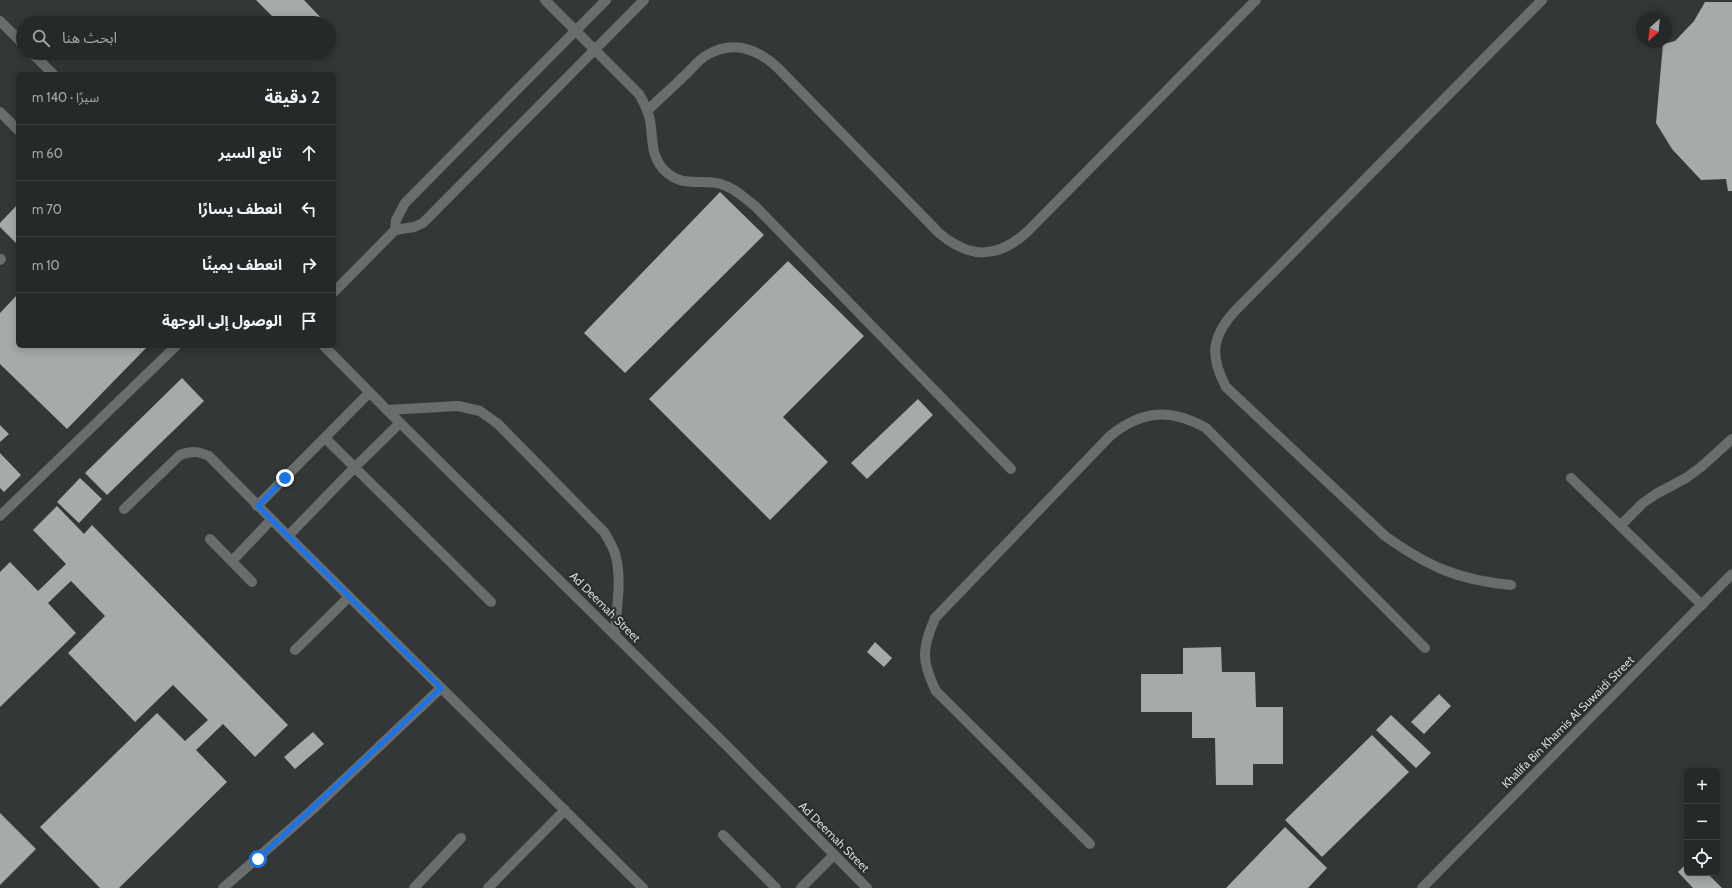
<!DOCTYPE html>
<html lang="ar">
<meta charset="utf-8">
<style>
:root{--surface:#262929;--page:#323535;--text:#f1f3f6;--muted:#a4a6a8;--line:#424546}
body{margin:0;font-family:Cabin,"Noto Sans Arabic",sans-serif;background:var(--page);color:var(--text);direction:rtl}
.controls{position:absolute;right:12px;bottom:12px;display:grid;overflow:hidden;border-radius:6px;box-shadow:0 2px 10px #0003}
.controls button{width:36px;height:36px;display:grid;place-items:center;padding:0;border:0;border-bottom:1px solid var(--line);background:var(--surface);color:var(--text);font:20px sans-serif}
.compass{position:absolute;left:1636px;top:12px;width:36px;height:36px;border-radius:50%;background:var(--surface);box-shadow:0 2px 10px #0003;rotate:207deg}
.stop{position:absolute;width:12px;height:12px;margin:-9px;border:3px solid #1a73e8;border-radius:50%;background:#fff}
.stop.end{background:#1a73e8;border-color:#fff;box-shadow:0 1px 4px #0008}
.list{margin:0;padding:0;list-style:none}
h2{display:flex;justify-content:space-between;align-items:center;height:52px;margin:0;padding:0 16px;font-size:17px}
h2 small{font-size:13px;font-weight:400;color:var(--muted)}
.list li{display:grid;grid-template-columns:26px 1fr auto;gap:12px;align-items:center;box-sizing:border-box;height:56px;padding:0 16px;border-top:1px solid var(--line)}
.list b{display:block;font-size:15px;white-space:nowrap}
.list em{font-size:13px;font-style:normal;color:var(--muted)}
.icon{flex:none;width:22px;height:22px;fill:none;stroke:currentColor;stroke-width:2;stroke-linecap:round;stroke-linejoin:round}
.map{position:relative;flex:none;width:1732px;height:888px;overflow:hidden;direction:ltr}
.search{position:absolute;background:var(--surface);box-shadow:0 2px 10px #0003;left:16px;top:16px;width:320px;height:44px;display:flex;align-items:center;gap:10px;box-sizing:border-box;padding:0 14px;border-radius:22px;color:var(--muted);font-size:15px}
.panel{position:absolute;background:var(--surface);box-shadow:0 2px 10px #0003;left:16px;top:72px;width:320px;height:276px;border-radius:6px;direction:rtl}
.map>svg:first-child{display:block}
.building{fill:#a7aaab}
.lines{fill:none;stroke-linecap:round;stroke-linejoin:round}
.lane{stroke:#696d6c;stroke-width:10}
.street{stroke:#696d6c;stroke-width:10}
.route{stroke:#1a73e8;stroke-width:5}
.labels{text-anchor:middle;stroke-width:4;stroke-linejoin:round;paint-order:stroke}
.street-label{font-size:12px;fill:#d4d6d6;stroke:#292d2c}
</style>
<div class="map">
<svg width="1732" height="888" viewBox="0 0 1732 888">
<rect width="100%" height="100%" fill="#333737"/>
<path class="building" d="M256,0H304L324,21L322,23H279Z
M1705,2H1732V191H1728L1726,179L1701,180L1672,149L1656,123L1663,44L1675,41L1694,21Z
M720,192L764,235L625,373L584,333Z
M17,205L18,206V245L0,227V223Z
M788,261L864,336L783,417L828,462L770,520L649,399Z
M18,294V346H148L67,429L0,364V313Z
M182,378L204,401L107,495L85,473Z
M918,399L933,415L867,479L851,463Z
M0,425L9,434L0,442Z
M0,453L21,475L4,492L0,488Z
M80,478L102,499L79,523L57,502Z
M57,506L84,534L92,525L288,725L255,757L223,724L196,750L227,782L119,888H100L40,827L157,713L185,741L208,720L173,685L135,722L68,653L105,616L71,581L48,603L76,633L0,707V572L10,562L38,591L66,564L33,530Z
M875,642L892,658L884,667L867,652Z
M1221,647L1222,672H1255L1256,707H1283V764H1253V785H1216L1215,738H1192V712H1141V674H1183V648Z
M1439,694L1451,706L1424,734L1411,722Z
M1391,715L1431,753L1416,768L1376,730Z
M313,732L324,744L295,769L284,757Z
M1372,735L1409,772L1322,857L1285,820Z
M0,813L36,849L0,885Z
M1285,827L1327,868L1308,888H1226Z
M1687,863V873H1707L1722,888H1693L1678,872Z"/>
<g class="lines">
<path class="lane" d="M545,0L639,94C643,101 647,108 649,116C654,135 649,153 663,169C682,189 700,178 721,184C735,188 744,198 755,206L1011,469
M606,0L405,203L396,220L395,230L414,227L423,223L644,0
M647,111C659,99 672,88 684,76C691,70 698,60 707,55C733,40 756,48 777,67L939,233C970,259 997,259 1027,232L1256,0
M0,112L18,130
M0,260L1,259
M334,292L395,230
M387,410L458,406L480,411L498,424L604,532C609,540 614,548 616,557C622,582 616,610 615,635
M325,438L491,602
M1571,478L1702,605
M257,506L369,393
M124,509L180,455C191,451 198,451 209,456L288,536L643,888
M0,516L176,346
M1620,526L1643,503L1656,494L1686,478L1701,467L1732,439
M288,536L354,468L400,423
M210,539L252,582
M232,561L271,520
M1511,585C1458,580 1429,567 1385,536L1226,387C1210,357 1211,338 1234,312L1542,0
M295,650L349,597
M723,835L776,888
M1090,844L936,691C921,661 922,648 935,618L1110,436C1142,410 1170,408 1206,428L1425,648
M223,888L312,810L441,688
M414,888L461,838
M488,888L565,810
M801,888L834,855"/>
<path class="street" d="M0,21L23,44
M32,53L53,74
M324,346L387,410L729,748L867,888
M1422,888L1732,574"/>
</g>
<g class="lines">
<path class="route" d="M258,859L441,688L258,506L285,478"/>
</g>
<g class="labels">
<g class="street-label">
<text transform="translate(605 607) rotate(45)" y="4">Ad Deemah Street</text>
<text transform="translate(1568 722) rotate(-45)" y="4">Khalifa Bin Khamis Al Suwaidi Street</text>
<text transform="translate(834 837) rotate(45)" y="4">Ad Deemah Street</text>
</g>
</g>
</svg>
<div class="controls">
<button>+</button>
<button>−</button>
<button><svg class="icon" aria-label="locate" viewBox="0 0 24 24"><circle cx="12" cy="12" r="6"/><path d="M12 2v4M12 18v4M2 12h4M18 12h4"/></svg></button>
</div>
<svg class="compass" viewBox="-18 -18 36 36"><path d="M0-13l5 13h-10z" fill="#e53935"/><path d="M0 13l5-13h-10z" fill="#a4a6a8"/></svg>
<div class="stop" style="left:258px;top:859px"></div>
<div class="stop end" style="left:285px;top:478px"></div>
<div class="search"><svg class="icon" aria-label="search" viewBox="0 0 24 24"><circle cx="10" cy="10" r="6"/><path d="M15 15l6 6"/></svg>ابحث هنا</div>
<section class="panel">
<h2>2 دقيقة<small>سيرًا · 140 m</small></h2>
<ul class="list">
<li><svg class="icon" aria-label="ahead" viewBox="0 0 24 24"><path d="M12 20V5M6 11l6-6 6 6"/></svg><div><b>تابع السير</b></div><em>60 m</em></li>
<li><svg class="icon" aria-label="left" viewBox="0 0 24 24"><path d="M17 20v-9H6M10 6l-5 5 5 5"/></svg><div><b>انعطف يسارًا</b></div><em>70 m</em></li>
<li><svg class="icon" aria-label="right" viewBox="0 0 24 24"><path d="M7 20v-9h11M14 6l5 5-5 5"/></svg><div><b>انعطف يمينًا</b></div><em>10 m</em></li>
<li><svg class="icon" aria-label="arrive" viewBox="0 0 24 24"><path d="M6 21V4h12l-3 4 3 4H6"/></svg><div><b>الوصول إلى الوجهة</b></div></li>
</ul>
</section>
</div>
